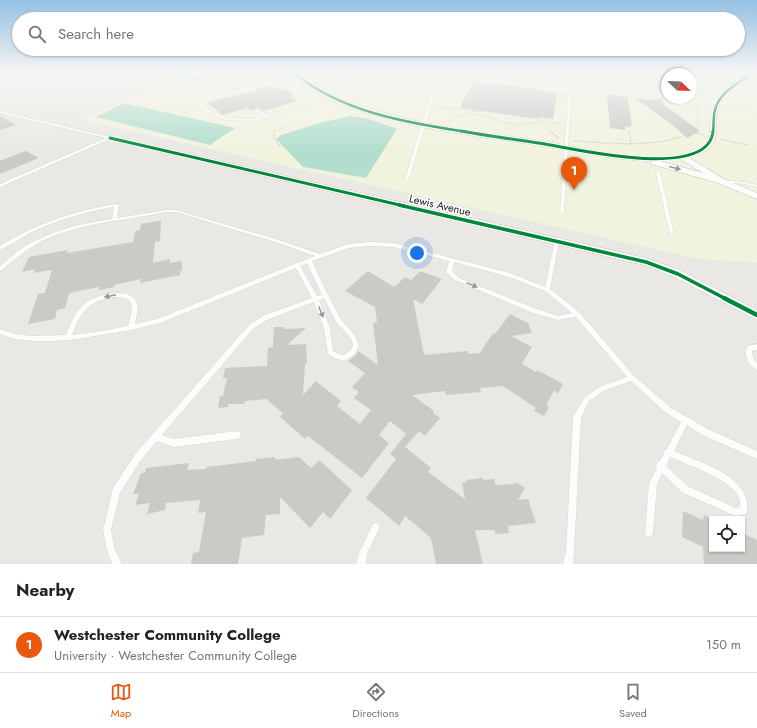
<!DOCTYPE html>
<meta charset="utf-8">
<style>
:root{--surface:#fff;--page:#f6f6f6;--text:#222;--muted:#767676;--line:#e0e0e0;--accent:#ea580c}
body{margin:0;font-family:Jost,sans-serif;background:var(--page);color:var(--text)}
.controls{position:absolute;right:12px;bottom:12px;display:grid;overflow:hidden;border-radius:0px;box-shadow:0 1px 3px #0004}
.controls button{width:36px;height:36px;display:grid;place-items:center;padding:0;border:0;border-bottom:1px solid var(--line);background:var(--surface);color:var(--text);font:20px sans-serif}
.compass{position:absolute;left:661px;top:68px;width:36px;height:36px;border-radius:50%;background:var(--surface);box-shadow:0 1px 3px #0004;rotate:113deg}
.you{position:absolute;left:417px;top:253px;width:14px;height:14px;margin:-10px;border:3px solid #fff;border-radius:50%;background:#1a73e8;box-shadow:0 0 0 6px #1a73e833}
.badge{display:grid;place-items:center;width:26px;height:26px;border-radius:50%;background:var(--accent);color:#fff;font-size:13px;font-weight:700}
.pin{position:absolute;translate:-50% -33px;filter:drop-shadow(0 1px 2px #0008)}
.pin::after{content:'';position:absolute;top:21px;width:14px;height:12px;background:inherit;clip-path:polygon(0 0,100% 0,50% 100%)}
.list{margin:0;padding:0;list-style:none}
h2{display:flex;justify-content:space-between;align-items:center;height:52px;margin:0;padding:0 16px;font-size:17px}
h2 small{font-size:13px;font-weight:400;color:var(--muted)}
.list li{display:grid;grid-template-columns:26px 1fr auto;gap:12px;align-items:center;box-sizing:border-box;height:56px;padding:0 16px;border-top:1px solid var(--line)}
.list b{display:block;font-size:15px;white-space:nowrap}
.list p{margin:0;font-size:13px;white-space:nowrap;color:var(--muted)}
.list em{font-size:13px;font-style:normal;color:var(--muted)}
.icon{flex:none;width:22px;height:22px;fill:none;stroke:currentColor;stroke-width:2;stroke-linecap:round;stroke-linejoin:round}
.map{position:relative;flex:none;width:757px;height:564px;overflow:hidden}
.search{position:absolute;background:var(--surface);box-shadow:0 1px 3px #0004;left:12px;right:12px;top:12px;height:44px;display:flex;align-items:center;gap:10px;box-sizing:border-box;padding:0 14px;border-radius:22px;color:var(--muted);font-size:15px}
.sheet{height:108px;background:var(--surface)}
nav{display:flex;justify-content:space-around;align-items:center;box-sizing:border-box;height:56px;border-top:1px solid var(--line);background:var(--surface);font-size:11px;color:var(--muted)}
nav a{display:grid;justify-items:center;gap:2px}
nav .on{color:var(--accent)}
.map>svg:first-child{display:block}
.education{fill:#f2f3de;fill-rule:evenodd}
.pitch{fill:#b1decd}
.building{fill:#cccac7}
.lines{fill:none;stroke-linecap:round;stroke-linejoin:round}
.service-casing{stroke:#c0c0be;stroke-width:0.5}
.minor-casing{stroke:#c0c0be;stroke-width:1}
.path-far1{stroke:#d4c8c5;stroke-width:1;stroke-dasharray:1 1;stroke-linecap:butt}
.path{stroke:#d4c8c5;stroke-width:1.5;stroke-dasharray:1.5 1.5;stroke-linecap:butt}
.service{fill:#fcfcfb;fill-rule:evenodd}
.minor{fill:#fcfcfb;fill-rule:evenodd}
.cycleway-far3-casing{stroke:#fff;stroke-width:4}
.cycleway-far2-casing{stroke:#fff;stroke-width:5}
.cycleway-far1-casing{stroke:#fff;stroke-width:6}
.cycleway-casing{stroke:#fff;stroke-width:7}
.cycleway-far3{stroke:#00873e;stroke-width:2.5}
.cycleway-far2{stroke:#00873e;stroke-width:3}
.cycleway-far1{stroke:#00873e;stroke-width:3.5}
.cycleway{stroke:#00873e;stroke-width:4.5}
.oneway{fill:#979796}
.labels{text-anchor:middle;stroke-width:3;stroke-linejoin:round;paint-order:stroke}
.street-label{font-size:11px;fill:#1b1b1b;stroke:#fff}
</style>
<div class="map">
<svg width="757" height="564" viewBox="0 0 757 564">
<rect width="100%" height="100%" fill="#e9e8e4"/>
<path class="education" d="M152,73H757V263L699,259L82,120L160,82ZM667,74H691V98H667Z"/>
<path class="pitch" d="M170,73H221L180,83Z
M124,103L235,128L210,145L96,117Z
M350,116L369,119L397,129L366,178L303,167L276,139L281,135L320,123Z"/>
<path class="building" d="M473,81L493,85L497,84L544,90L557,94L553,119L538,117V119L460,108Z
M272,86L278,90L287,89L294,95L290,97L297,101L264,111L258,108L251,111L247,108L223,115L207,103Z
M607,94L627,97L632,125H630V127L625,126V130L610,128Z
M635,98L653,100L662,98L664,105L700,131L687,138L674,126Z
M0,116L16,125L0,130Z
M26,151L39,158L0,174V161Z
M157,221H161L160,241L155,242L153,263L170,259V263L182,261V271H180V275L140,283L141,279L114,285V287L99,290V287L69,293L65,308L57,310L55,319L28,324L38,294L45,293L52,270L33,273L35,269L22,272L29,257L68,250L67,253L133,242L135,231L140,230L141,224Z
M368,271L394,287L405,277L411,280L419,272H423L442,279L422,304L413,299L424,355L468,351L469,354L480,353L493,333L495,334L510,314L528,323L532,333L511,336L532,347L522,364L536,372L537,370L563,384L558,393L554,391L546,405L549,407L544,416L534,411L536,408L503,386L480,388L481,392L446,395L445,391L412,395L434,411L433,413L440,418L425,436L419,431L405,447L431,468L428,472L465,499L462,483L467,482L466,480L483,478V480L494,479L496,485L515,484L516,482L525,488L518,500L528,499L536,523L508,526L509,533L496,534L494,530H475L483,564H436L431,538L405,516L399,526L366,498L396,459L390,454L406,434L390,421L379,435L389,443L362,478L308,436L305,439L296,431L280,417L283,413L266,399L245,401L244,404H228V407L218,408L220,396H223L227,378H223L225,368L267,366L268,348L273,347L274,327H283L284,329L306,328L287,345L306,344L307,363H305L303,395L316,381L341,401L337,406L360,424L371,410L354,398L359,392L352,387L365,373L348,361L356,355L358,351L378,365L373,323L377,322L375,307L345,291Z
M275,457V460L299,457L311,468L319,460L352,490L330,519L323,512L310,528L280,497V514L266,515L264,535L242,538L238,564H191L193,553L199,552L206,512L198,513L200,500L166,503L165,510L147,514L150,503L135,505L139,494H133L141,473H145L146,468L189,463L187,470L206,469L207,467L256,461V459Z
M683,511L703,520L704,515L712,519V549H742V533L757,540V564H704L703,547L682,537Z"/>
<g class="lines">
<g class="service-casing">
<path id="service" d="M353,73H358L313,87L310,86Z
M500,73C505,74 513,80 519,82C535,87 551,86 567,83L524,73H530L571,82L610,86L605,81V77L616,73H620L607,78V81C625,94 646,93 667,93V95L635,94L625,92L614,88L572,84L564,212L562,213L560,212L569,84C550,88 531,89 513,82C508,80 503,78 500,73Z
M641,73H647L667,78V80Z
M660,73H663L667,76V78Z
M719,73H725L745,79L744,80Z
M297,75L298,76V77L208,101L202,105L203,107L227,118L254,119L264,116L256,112V110H258L268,115L332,96L335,97L254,121L225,120L201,109L198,105L206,99Z
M493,78L500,80V81L494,84L487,81Z
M305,81L306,82V83L297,86V90L307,92L322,91L324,92L322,93L307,94L295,92L294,85Z
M432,90L435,92L432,103L409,179L408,180H406L405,179L428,103L431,92L430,91Z
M691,95L757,110V112L691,97Z
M0,111L110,137L112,138L0,187V184L106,138L0,113Z
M657,172H659L660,173L674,234L672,236L670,234L656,173Z
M721,180L744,182L757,185V187L744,184L722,182H721Z
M117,204L119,205L117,218L167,210H176L276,239L320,254L348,244L370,242L394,243L510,273L545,287L555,241L557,239L559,240V241L550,289L579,312L634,376L671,408L708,429L757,451V459L702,435L687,425L674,451C697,461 757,478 746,514L736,516L683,493L662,473L657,484L653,533L652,536L649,537L646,536L645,533L649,483L657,468L656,466L657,463C662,461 663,454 665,449H667L681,422L665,412L631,381L603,391L589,401L581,418L574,552L573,564H563L566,552L573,417L585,397L599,387L627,377L576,317L558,320L533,313L455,280L446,272L449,261L394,247L370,246L349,248L312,261L327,293L330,295L329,297L340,318L355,336L359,345L355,354L345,361L335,358L328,354L324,328L314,302L269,319L254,328L162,435L174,439L237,431L240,432L241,435L240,438L237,439L174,447L157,441L141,460L120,493L111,530L115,550L122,564H112L107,550L103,530L113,488L135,454L250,324L265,315L312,298L296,268L160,323L131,330L78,339L56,341H34L15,339L0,334V329L15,334L34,336L66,335C70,324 75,312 84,304C95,295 131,285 137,303C139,310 136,318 135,324L157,319L315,256L272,241L176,212H167C154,214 141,217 128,219C99,223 70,228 44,240C28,248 15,259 2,270L0,271V266C9,259 17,251 27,245C53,230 82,223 112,219L114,207C85,212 56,220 30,233C20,238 10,246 0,250V246C37,223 74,211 117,204ZM454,262L509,277L545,291L572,313L558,316L537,309L459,278L452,271ZM307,263L322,295L317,296L300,266ZM112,297C137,296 133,307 128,326L101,331L72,335C81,312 87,302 112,297ZM324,298L336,322L349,336L352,341L353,345L351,350L344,355L339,354L333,351L330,328L319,300ZM670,457C686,464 739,482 740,501C740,503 740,505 739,507L736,508L689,487L666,466Z
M757,344V350L752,351L753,358L757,363V370C748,366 744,356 747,346Z
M376,523L379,524L380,527L367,554L366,564H356L359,553L373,524Z"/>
</g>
<g class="minor-casing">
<path id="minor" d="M291,73C300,73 305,79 312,84C333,97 356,104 379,111C432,128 488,133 542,141C580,147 619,158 659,157C673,156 701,155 708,140C710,134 710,128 710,122C711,104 720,92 734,83C741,78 747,73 756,73C745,83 730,88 722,100C706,126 733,146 688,157L724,179L757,193V199L718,183L651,164V161C612,160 574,151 536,145C470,135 339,122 291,73ZM680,159L703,173L660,161Z
M107,136H110L646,258L682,271L757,310V320L674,277L644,265L110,140L106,138Z"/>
</g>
<path class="path-far1" d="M468,73L483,79
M585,73L598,79
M707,73L715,75
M388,77L396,73
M471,82L483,81
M410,85L445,77
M436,88L450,73
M552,92L564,94
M695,103L699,119L697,129
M436,107L481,112L479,114
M152,109L166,105L194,106
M180,115L186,111L196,110
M540,118L542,122
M271,122H276L282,127
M449,122C467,104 492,121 513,124C521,125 529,123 537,122C545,121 554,123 562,123
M545,124L552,132
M629,127L630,132
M505,131L517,125
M274,132L286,126"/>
<path class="path" d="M274,131V138L281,147
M550,131L558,138
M629,131L631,144
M696,133L704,135
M720,139L748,145
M574,141C611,143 648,148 684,136"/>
<use href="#service" class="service"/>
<use href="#minor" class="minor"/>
<g class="cycleway-far3-casing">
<path id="cycleway-far3" d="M294,73C341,112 408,123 467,132
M713,132C714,125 713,117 715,110C719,92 739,83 753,73"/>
</g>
<g class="cycleway-far2-casing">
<path id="cycleway-far2" d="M461,131C489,136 517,140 545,144C576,149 709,181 713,131
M110,138L404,206"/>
</g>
<g class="cycleway-far1-casing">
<path id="cycleway-far1" d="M399,205L646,262L678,274L726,299"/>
</g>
<g class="cycleway-casing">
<path id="cycleway" d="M724,298L757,315"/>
</g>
<use href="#cycleway-far3" class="cycleway-far3"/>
<use href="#cycleway-far2" class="cycleway-far2"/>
<use href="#cycleway-far1" class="cycleway-far1"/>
<use href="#cycleway" class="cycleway"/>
</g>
<defs><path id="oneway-solid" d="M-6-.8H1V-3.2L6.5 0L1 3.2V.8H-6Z"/></defs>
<g class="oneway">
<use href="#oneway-solid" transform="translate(675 168) rotate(15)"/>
<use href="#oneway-solid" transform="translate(472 285) rotate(22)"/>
<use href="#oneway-solid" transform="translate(110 296) rotate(168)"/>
<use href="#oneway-solid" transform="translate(321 312) rotate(68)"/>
</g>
<linearGradient id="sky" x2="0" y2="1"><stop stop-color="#95c0e3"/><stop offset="0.48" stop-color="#f5f5f3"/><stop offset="1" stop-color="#f5f5f3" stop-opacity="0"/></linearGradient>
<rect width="757" height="152" fill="url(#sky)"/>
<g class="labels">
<g class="street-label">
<text transform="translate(440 205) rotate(13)" y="4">Lewis Avenue</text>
</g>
</g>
</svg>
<div class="controls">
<button><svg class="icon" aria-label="locate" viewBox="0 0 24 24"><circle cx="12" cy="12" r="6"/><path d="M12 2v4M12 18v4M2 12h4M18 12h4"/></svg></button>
</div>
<svg class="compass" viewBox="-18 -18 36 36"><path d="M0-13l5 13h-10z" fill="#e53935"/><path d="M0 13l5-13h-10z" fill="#767676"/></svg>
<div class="you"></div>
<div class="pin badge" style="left:574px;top:190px">1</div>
<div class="search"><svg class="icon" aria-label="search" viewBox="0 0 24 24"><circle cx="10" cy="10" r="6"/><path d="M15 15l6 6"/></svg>Search here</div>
</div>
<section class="sheet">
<h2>Nearby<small></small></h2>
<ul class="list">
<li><span class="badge">1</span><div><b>Westchester Community College</b><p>University · Westchester Community College</p></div><em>150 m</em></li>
</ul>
</section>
<nav>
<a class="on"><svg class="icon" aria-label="map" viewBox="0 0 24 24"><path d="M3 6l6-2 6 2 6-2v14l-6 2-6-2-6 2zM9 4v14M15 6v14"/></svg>Map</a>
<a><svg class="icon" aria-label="directions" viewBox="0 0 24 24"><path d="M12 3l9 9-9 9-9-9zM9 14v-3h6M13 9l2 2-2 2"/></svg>Directions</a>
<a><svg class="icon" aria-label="saved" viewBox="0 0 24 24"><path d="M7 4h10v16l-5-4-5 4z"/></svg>Saved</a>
</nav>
